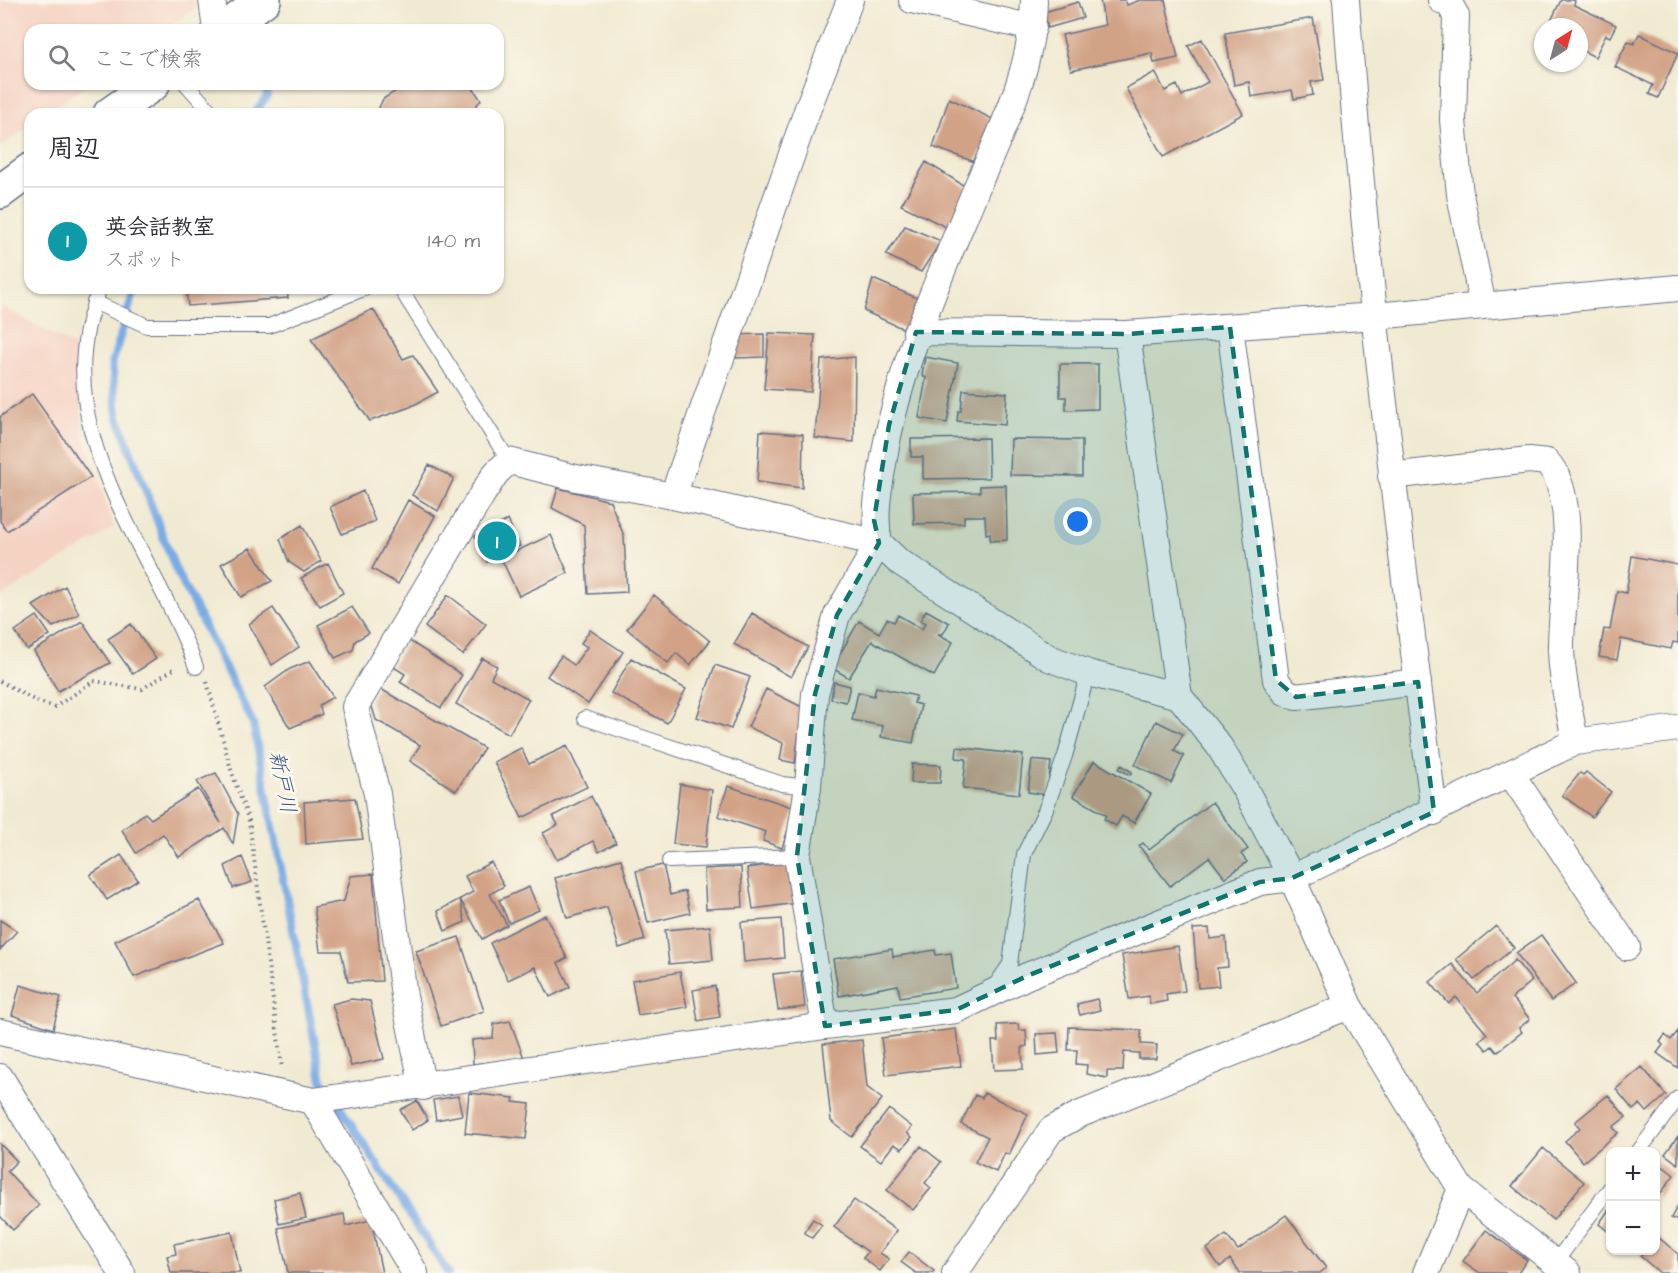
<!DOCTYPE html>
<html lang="ja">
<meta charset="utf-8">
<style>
:root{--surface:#fff;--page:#f7f7f7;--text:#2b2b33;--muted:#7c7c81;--line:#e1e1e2;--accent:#d1495b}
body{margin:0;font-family:"Architects Daughter","Klee One",sans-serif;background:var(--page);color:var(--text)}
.controls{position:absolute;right:18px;bottom:18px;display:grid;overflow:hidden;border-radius:12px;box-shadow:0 2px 4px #0004}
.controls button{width:54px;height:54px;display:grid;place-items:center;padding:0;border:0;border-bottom:2px solid var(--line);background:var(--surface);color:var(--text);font:30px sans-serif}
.compass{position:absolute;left:1534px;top:18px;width:54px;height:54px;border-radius:50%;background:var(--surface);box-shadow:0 2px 4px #0004;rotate:36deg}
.you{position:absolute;left:1078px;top:522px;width:21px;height:21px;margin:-15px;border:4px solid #fff;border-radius:50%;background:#1a73e8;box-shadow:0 0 0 9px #1a73e833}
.badge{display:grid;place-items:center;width:39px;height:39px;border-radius:50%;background:var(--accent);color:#fff;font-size:20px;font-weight:700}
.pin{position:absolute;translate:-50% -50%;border:3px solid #fff;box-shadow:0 2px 6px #0006}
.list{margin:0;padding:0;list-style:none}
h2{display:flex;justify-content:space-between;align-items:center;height:78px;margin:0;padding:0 24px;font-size:26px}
h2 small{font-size:20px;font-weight:400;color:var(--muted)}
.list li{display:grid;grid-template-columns:39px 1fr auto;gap:18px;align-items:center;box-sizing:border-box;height:108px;padding:0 24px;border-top:2px solid var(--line)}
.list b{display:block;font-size:22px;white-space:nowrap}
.list p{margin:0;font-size:20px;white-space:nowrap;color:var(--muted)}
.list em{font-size:20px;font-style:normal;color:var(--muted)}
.icon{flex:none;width:33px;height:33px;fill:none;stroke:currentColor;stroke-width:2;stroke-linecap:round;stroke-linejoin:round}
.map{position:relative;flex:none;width:1678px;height:1273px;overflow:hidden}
.search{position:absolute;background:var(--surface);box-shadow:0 2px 4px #0004;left:24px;top:24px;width:480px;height:66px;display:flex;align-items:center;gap:15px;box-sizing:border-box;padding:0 21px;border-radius:18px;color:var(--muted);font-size:22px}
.panel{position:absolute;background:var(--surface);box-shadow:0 2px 4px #0004;left:24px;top:108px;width:480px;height:186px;border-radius:18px}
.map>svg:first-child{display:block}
.built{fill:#f5d2c2}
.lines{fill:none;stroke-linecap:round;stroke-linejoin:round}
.stream{stroke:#79abe5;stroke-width:8}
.building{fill:#d2a286}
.service-casing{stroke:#667087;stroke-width:16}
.minor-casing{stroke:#667087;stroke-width:28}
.trunk-casing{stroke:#667087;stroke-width:36}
.path{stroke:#667087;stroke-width:4;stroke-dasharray:1.5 4.5;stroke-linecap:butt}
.service{stroke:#fff;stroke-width:14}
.minor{stroke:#fff;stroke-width:26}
.trunk{stroke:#fff;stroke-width:33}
.marked{fill:#0f766e;fill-opacity:0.2;stroke:#0f766e;stroke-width:4.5;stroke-dasharray:12 8;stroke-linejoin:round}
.labels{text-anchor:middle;stroke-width:6;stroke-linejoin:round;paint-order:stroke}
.water-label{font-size:21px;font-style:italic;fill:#375486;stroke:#fbf7ec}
</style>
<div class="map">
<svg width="1678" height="1273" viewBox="0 0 1678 1273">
<rect width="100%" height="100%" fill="#fbf7ec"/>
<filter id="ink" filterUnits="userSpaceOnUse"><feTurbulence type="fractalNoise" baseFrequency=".0167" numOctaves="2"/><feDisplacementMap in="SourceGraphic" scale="12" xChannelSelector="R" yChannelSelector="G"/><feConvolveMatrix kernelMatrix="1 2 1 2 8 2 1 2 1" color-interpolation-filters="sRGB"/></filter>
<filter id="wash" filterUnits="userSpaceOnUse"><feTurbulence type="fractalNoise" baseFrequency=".008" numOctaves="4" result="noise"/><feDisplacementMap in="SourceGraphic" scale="24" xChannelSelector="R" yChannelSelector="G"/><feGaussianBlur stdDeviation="1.35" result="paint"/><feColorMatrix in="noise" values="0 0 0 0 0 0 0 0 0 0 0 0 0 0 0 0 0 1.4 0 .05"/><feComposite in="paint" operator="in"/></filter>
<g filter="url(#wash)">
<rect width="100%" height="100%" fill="#f1ead2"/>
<path class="built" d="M0,0H195L194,9L165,30H30V84H88L45,114H30V125L0,148Z
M0,305L77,348L83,433L114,528L0,597Z"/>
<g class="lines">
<path class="stream" d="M262,9L265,30
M254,114L267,96L266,84
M135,288L112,363L117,415L175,568L253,723L322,1080L448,1273"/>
</g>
<g id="blocks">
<path class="building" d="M1100,0H1125L1127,5L1140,0H1165L1178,58L1154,63L1152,53L1071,70L1062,35L1105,25Z
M1561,0H1573L1575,1L1574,5L1616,25L1610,37L1606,35L1595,57L1579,49V27H1548Z
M1078,2L1083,18L1048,28L1044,12Z
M1313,18L1324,80L1311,82L1313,95L1294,99L1292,90L1251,97L1249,82L1234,85L1225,33Z
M1639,34L1678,53L1658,98L1649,94L1653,85L1615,67L1628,41L1634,44Z
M1202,39L1243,114L1163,157L1126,88L1155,72L1165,91L1177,85L1182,96L1208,82L1188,46Z
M407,84H470L481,100L469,114H376L383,99Z
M949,98L999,122L975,162L933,147Z
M926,162L974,192L950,229L901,205Z
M905,226L941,241L921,272L886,255Z
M873,279L924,301L906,330L864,311Z
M186,288H287L288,298L188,306Z
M373,309L403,359L413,355L438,392L410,407L370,421L311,339Z
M769,333L815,335L811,392L764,389Z
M764,334V357L736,358L735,335Z
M855,357L854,442L815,438L821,360Z
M925,357L958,363L947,423L919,418L926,378L922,375Z
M1060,364H1098V409L1066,410V397H1060Z
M963,390L1007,393L1005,425L957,421L958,411H961Z
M32,394L91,477L7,531L0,521V417Z
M760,431L803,434L802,488L757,482Z
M988,438L989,478L923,479V457H911V439Z
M1011,439L1082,440V476L1010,475Z
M429,465L454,478L438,511L412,495Z
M1006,485L1007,540L990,541V533L986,534L985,516H964V523L914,524L913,493L980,492V486Z
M558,488L610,501L624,536L627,592L588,594L584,525L552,508Z
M363,491L375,521L342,534L330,507Z
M408,500L435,516L398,584L372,569Z
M508,520L520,546L487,562L475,536Z
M302,525L321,561L304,572L289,562L280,539Z
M551,535L568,573L519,596L501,558Z
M250,548L272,581L241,597L221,564Z
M1632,556L1678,565V643L1673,642L1671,649L1621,639L1617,660L1599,657L1604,629L1610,630L1617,591L1626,593Z
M328,563L343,593L320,606L301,578Z
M65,586L79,614L53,627L33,606Z
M448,595L486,624L463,655L425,627Z
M654,595L710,641L690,665L676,653L668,663L627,629Z
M352,607L369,633L355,641L353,650L335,658L318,625Z
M273,608L299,647L272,665L249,624Z
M926,610L949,623L943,634H938L953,642L934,676L872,641L849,678L832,668L859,621L879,633L887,619L894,622L898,615L922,629L926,623L920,621Z
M752,613L808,647L791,677L734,644Z
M37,616L50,635L27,650L15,631Z
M82,621L110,663L58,691L34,651Z
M131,624L156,659L133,674L108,639Z
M590,630L623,652L588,704L547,676L561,656L574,665L587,647L581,643Z
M408,640L462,675L441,708L400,682L405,674L392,666Z
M482,658L497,666L491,678L529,699L509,734L456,704Z
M631,658L686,689L667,723L611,693Z
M310,661L333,697L319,705L322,714L290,728L265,687L290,669Z
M715,665L750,677L731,729L697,717Z
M834,682L850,686L846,702L831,699Z
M377,687L484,748L456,791L410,761L420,745L376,720L370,700Z
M876,687L916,696L914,703L921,705L913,743L881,737L883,726L852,720L858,692L874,696Z
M766,689L802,707L795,763L780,760L783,743L748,727Z
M1156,721L1183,734L1174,751L1184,756L1171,783L1135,765Z
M567,746L587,787L522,818L494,762L521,748L529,764Z
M957,747L1023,755L1019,794L963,788L966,759L956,758Z
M1032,760L1051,762L1047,795L1028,792Z
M1094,761L1151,794L1134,823L1122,816L1116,826L1104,819L1106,815L1073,796Z
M912,764L941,765L940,783H911Z
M1121,765L1132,772L1130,775L1119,769Z
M1586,772L1611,792L1592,817L1562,795L1580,773L1583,775Z
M216,773L238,814L233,844L224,828L179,857L163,834L136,853L122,830L145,813L151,819L198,789L221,823L197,781Z
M680,784L712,790L706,847L673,844Z
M728,786L795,808L782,848L763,841L766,832L718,816Z
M591,796L616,843L599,852L593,841L557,860L543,833L558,825L553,816Z
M355,798L363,839L306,844L304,802Z
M1212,802L1248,849L1241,854L1247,862L1225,878L1209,857L1170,886L1139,846L1143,843L1149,850Z
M121,855L138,880L107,900L90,875Z
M242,857L252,882L233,888L225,866Z
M621,859L645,940L619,948L607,907L567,918L555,878Z
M491,862L504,886L490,894L507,925L482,939L460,899L465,922L445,931L438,911L473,892L465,876Z
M790,862L796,903L753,909L747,868Z
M663,865L670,895L685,891L690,913L648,923L636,871Z
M741,867L743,907L706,909L704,869Z
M373,874L382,981L348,982L341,951H320L314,907L344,901L351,876Z
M529,887L539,910L509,923L499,900Z
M199,900L224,943L134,977L115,941Z
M545,915L567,958L558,963L570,987L550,997L535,967L508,980L490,943Z
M781,919L784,958L744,962L741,922Z
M0,920L17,931L0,950Z
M710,926L713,960L669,964L665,930Z
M1496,926L1514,948L1474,980L1456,959Z
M1209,928L1210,939L1226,937L1228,967L1217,968L1219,986L1198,988L1193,929Z
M1541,935L1576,983L1551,1001L1516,953Z
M459,937L484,1011L441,1026L416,951Z
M1178,946L1185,991L1166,994L1167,1001L1150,1004L1149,996L1129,999L1122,955Z
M892,949L893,957L935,950L936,955L951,953L956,988L900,997L898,985L839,996L833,959Z
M1515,960L1532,981L1512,998L1530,1019L1519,1028L1522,1032L1497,1052L1492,1046L1487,1050L1479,1041L1487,1034L1456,997L1449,1004L1430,982L1452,964L1477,993Z
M801,971L805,1007L778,1010L773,974Z
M680,972L687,1007L638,1015L632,980Z
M20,985L61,997L53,1029L12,1015Z
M715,986L720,1017L698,1021L693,990Z
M351,999L370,1001L384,1059L351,1066L332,1004Z
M1097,999L1100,1010L1080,1015L1077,1004Z
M510,1021L524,1058L473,1064L472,1040L493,1038L494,1024Z
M1018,1024L1019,1030H1026L1027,1046L1022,1047L1023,1069L994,1070L992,1041H998L997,1025Z
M1069,1027L1141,1030V1044L1157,1045L1156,1059H1139V1053L1124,1052L1123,1071H1107V1078L1086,1074L1087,1065L1076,1064L1077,1050H1068Z
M956,1029L961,1066L886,1075L881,1038Z
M1678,1031V1068L1657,1053L1663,1045L1660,1042L1665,1035L1671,1040Z
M1057,1033L1059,1053L1037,1055L1036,1034Z
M862,1040L867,1087L882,1099L852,1137L831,1121L823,1044Z
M1642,1067L1666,1095L1647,1112L1640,1104L1633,1110L1616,1089Z
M469,1093L514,1098L513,1102L530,1104L526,1139L465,1133Z
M984,1093L1028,1114L1009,1155L1005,1153L996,1172L975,1162L988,1137L961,1124L975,1095L982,1098Z
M1608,1095L1626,1117L1613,1127L1618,1133L1583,1162L1565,1141L1580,1128L1575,1122Z
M458,1096L462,1115L436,1120L433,1100Z
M417,1101L428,1120L412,1130L400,1110Z
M889,1109L912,1127L907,1133L912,1137L902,1149L894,1144L881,1161L860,1146Z
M1678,1136V1164L1665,1154Z
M0,1144L17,1161L7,1171L39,1205L13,1230L0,1216Z
M921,1146L941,1162L925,1183L931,1188L913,1210L887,1190Z
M1543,1148L1584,1182L1553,1220L1512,1186Z
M1656,1161L1674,1175L1656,1200Z
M300,1193L306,1218L279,1224L274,1199Z
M854,1200L897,1231L880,1253L889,1259L880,1271L863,1258L868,1252L834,1227Z
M1678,1205V1221L1671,1218Z
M1610,1208V1233L1599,1224Z
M344,1214L346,1226L371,1220L382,1273H288L278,1228Z
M1286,1215L1326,1268L1320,1273H1240L1230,1259L1220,1267L1207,1249L1226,1235L1238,1250Z
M813,1219L822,1225L812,1238L804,1232Z
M1486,1230L1527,1260L1518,1273H1480L1463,1261Z
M232,1232L240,1273H171L167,1256L176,1254L174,1244Z
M1657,1236L1678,1254V1273H1660L1640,1256L1645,1250H1656Z
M909,1252L934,1271L933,1273H916L901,1262Z"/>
</g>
</g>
<g filter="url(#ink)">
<use href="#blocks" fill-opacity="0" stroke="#667087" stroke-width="1.5"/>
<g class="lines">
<g class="service-casing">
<path id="service" d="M186,84L213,114
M100,288C41,426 151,544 196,667
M400,288L509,461
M94,302L147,326H269L366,288
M585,718L782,784L808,787
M669,861L797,856
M995,986L1010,964L1024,854L1045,811L1065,756L1088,673
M1638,1152L1678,1098
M1555,1263L1610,1188"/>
</g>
<g class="minor-casing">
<path id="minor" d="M212,0L216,30
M912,0L1033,28
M1346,0C1365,272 1400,542 1434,812
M1441,0L1449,3L1456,16L1453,120L1460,195L1483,306
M1230,327L1276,680L1285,692L1296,697L1418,682
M916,332L1127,334L1375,316L1678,288
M1127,334L1179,696
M1391,476L1529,460L1547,462C1581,498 1561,600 1561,646C1561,678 1570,711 1575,742
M673,496L808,108L850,0
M1511,774L1627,947
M825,1026L797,856L808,787L815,694L837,615L879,543C873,513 879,488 884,458C900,361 942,272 979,182C1005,123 1033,66 1034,0
M0,1032L313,1101L825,1026L956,1010L1027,976L1260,882L1292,878L1575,742L1678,728
M0,1077L122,1273
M423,1087L404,996L377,794L355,707L483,493L496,473L509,461L576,478L673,496L879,543L898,561L1049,658L1088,673L1179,696L1219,746L1246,791L1292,878L1349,1006L1461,1189L1568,1273
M313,1101L415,1273
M955,1273L1051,1130L1078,1115L1349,1006
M1426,1273L1461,1189"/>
</g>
<g class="trunk-casing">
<path id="trunk" d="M223,30L264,0
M110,114L153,84
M0,192L30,170"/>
</g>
<path class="path" d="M0,681L36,701L55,707L94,681L142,689L175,668
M207,682L232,773L249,821L282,1068"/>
<use href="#service" class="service"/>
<use href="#minor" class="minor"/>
<use href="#trunk" class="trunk"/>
</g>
</g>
<path class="marked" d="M1230,327L1276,680L1296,697L1418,682L1434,812L1292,878L1260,882L1027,976L956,1010L825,1026L797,856L815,694L837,615L879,543L874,520L889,425L916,332L1127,334Z"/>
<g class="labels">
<g class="water-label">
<text transform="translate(283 782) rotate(79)" y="7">新戸川</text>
</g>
</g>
</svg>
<div class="controls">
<button>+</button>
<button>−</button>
</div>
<svg class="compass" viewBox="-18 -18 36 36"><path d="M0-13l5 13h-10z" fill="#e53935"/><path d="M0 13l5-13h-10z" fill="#7c7c81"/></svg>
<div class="you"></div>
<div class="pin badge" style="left:497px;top:541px;background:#0f9aa8">1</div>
<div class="search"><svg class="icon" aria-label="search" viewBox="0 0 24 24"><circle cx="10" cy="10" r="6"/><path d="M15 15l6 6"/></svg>ここで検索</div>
<section class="panel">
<h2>周辺<small></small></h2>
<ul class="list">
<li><span class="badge" style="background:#0f9aa8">1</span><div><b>英会話教室</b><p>スポット</p></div><em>140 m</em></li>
</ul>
</section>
</div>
